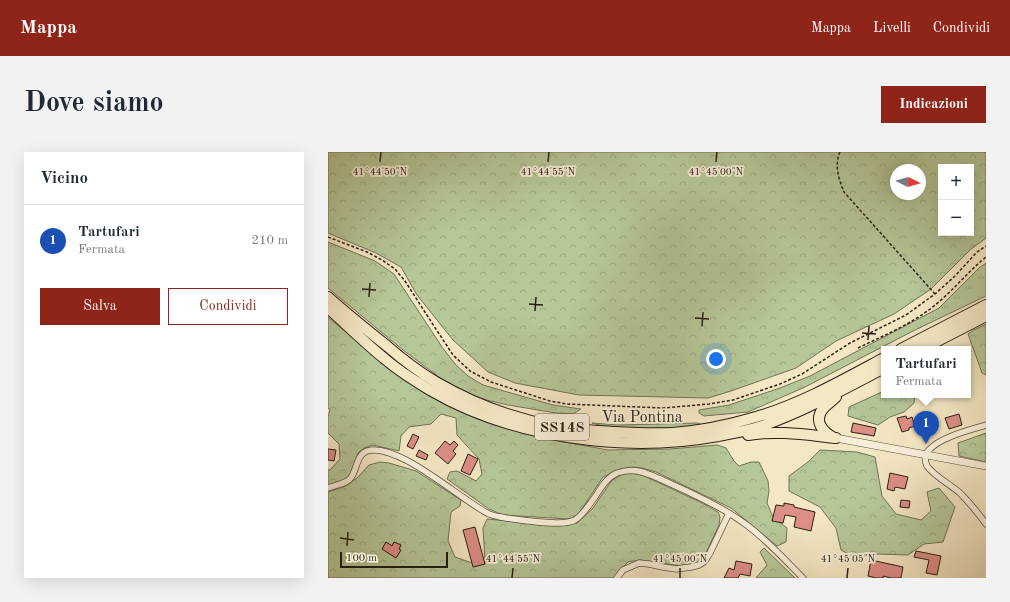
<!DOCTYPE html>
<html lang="it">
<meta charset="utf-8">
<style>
:root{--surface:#fff;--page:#f2f2f3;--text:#1f2937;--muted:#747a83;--line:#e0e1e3;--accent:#8f2418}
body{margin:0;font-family:"Old Standard TT",serif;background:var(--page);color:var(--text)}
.controls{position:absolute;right:12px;top:12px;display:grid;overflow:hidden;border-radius:0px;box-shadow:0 4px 16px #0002}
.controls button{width:36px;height:36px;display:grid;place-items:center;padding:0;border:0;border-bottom:1px solid var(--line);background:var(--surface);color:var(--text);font:20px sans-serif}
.compass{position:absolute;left:562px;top:12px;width:36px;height:36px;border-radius:50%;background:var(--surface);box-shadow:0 4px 16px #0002;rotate:95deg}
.scale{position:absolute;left:12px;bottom:10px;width:108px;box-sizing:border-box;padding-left:4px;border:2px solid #2a1f14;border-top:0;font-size:11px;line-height:14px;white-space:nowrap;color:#2a1f14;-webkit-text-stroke:3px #f8efd9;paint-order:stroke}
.you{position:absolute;left:388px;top:207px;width:14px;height:14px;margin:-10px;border:3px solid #fff;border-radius:50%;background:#1a73e8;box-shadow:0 0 0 6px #1a73e833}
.badge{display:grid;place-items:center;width:26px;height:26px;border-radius:50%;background:var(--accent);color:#fff;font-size:13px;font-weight:700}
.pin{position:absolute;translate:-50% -33px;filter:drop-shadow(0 1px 2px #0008)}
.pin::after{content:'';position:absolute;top:21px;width:14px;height:12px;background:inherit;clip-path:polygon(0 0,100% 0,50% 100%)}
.popup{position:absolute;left:553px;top:194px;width:90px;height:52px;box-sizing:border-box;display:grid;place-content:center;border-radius:0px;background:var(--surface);filter:drop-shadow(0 1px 3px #0005);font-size:13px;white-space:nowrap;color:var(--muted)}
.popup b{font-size:15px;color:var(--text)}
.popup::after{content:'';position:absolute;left:50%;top:100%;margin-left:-8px;border:8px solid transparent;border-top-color:var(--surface)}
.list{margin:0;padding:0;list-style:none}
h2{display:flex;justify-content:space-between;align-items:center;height:52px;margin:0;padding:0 16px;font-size:17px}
h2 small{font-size:13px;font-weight:400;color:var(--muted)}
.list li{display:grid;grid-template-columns:26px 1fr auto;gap:12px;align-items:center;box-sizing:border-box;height:72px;padding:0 16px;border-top:1px solid var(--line)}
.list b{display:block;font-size:15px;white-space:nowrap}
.list p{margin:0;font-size:13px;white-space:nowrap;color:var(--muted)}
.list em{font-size:13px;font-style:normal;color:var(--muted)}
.actions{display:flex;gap:8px;padding:12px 16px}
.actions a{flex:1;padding:9px 0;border:1px solid var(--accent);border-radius:0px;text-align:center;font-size:14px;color:var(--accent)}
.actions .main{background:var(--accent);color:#fff}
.map{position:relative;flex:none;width:658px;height:426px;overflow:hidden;border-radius:0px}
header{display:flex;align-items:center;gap:24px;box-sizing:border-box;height:56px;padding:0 20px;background:var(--accent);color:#fff}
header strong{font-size:19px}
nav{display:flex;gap:22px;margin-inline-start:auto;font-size:14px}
.intro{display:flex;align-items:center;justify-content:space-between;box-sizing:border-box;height:96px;padding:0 24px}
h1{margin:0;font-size:28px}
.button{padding:10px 18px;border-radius:0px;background:var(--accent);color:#fff;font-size:14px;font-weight:700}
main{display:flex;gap:24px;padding:0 24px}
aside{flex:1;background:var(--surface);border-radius:0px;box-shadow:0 4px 16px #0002}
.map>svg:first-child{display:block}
.grass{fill:url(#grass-tufts);stroke:#707356}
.forest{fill:url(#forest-crowns);stroke:#707356;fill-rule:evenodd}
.building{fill:#dd8e87;stroke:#2a1f14}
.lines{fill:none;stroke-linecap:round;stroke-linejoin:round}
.minor-casing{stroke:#5c5140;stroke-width:7}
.tertiary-casing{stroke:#5c5140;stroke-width:8}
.trunk-casing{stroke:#2a1f14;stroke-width:12}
.path{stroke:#2a1f14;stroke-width:1.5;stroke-dasharray:3 2;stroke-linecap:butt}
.minor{stroke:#f8efd9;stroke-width:5.5}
.tertiary{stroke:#f8efd9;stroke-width:7}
.trunk{stroke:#f4e7c4;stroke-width:10}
.ticks{fill:none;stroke:#2a1f14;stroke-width:1.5}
.labels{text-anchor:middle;stroke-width:3.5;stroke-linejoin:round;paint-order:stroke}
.shield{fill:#f8efd9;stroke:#685d4f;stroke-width:1}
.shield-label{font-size:15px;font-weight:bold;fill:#2a1f14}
.street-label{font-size:16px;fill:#2a1f14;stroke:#f8efd9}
.ticks-label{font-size:10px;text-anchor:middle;fill:#2a1f14;stroke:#f8efd9;stroke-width:3.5;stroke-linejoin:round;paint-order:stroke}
</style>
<header>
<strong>Mappa</strong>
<nav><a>Mappa</a><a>Livelli</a><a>Condividi</a></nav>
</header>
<div class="intro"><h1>Dove siamo</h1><a class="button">Indicazioni</a></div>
<main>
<aside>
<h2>Vicino<small></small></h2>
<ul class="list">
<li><span class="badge" style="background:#1a4fb4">1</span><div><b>Tartufari</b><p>Fermata</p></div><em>210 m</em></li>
</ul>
<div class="actions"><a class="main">Salva</a><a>Condividi</a></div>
</aside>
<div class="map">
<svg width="658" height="426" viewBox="0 0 658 426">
<defs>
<pattern id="grass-tufts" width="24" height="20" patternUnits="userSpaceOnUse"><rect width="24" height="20" fill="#b6c798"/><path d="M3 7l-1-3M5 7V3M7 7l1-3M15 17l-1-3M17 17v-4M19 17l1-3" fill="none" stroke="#9daa82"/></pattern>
<pattern id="forest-crowns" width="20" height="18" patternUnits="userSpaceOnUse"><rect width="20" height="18" fill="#b6c798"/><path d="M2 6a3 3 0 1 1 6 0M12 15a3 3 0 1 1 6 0" fill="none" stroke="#9daa82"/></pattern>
</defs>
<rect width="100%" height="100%" fill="#f4e7c4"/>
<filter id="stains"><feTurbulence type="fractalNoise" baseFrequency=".005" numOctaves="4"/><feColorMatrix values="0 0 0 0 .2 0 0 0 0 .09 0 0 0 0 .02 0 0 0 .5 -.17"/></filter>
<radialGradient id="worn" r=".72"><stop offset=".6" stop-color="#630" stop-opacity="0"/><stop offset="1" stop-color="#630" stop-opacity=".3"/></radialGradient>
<path class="grass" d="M658,111V144L585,179L477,235L420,260L376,264L371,261V258L401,253L452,236L482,224L611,156L651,116Z
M264,271L290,273L370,271L372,272V273L348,276L286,277Z"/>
<path class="forest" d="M0,0H658V86L643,97L603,137L566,162L508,189L468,216L403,239L380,246L251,243L187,231L160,220L125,188L89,143L73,115L48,101L0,81ZM613,15H643V81H613ZM568,18H592V42H568Z
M0,90L47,109L66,122L114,195L127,212L140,224L155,233L225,253L253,257L245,262L228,261L180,253L150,246L115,228L75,198L0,136Z
M0,165L59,215L101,243L136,261L176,275L220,287L280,298L342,297L389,293L398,296L406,309L411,314L423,310H431L440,329L441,339L439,351L445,365L459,376L458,390L449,394L403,356L328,320L314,316L304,315L293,317L275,325L249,364L240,367L175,363L161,357L119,327L122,320L129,319L148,329L154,322L151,307L129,283L128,266L113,262L103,272L81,275L73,284L71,299L45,293L36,296L30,301L23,321L19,328L0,334V318H2L12,307L11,292L0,281V265L2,258L0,256Z
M658,172V223L654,221L640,182L646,178Z
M556,239V243H587L586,251L576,260L562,265L550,273L520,264L521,255Z
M658,281V310L631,304L630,291Z
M492,298L529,300L547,305L554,344L568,362L593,368L603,359L599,340L611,336L627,355L615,390L596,392L580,403L550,402L527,406L513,398L508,376L492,355L461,339V324L480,310Z
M52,310L61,311L88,319L133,348L132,354L123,360L120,389L127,405L147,412L157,409L155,376L159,367L234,374L249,371L265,356L284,328L295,322L303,321L314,323L372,350L390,360L392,365L391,373L375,407L367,412L353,414L312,408L300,410L293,417L287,426H0V340L18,334L29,326L41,313ZM58,390L64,394L66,390L73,393L71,397L73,398L68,406L54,397Z
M436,396L467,426H428L439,413L432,400Z"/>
<path class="building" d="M631,262L634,273L621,277L617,266Z
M578,264L579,267L584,265L587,274L581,276V278L574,280L569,266Z
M525,271L548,276L546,284L523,280Z
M85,282L91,285L85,297L79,294Z
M117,289L122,293L126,289L130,293L125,299L128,302L120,312L107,301Z
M0,297L8,298L6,309L0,308Z
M91,298L100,303L98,308L88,304Z
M140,302L150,307L142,323L133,319Z
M562,321L580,325L577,337L567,335L566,339L559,337Z
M573,348L582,349L581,356L572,355Z
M456,351L466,353V355L487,360L483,379L466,375L468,365L457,363L455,371L444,369L448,353L456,354Z
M147,375L157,412L145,415L135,378Z
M58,390L64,394L66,390L73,393L71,397L73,398L68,406L54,397Z
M588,399L613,404L609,423L598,421L601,408L586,405Z
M543,408L575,415L573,426H563L555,424V426H548L540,424Z
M408,409L424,412L422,424L412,422L410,426H396L401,416L406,418Z"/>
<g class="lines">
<g class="minor-casing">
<path id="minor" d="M658,273C642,278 613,285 602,297C597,301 596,308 599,314C606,324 623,333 632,341C641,350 650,361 658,372
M0,336C7,333 17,332 22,327C29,319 28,303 39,299C69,289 134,349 161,362C166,364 172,365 178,366C193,368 235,375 247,368C255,363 261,353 267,345C273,336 278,326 289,321C295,319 303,318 310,319C324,322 338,330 352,336C375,347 399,358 420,374C440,389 457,408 475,426
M289,426L295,418L311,411L321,412L335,415L348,417L363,415L371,413L377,409L382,401L401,361"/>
</g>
<g class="tertiary-casing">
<path id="tertiary" d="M508,286L658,314"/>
</g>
<g class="trunk-casing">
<path id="trunk" d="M0,145C19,162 39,178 59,194C74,207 91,220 108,230C144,251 184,266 225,274C245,278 266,279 286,280C305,281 325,282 344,281C373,279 401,273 428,265C473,252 515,228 556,206
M0,156C19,173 37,191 57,207C71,219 87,229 102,238C184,286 297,301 390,284C404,281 420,279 434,274C476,259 516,237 556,216
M573,197L658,153
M594,197L658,164
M420,283C449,278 479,283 508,286
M506,286C495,280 486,270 494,258C498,253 504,249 508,245"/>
</g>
<path class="path" d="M512,0C506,13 511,28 516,40L607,142
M0,85L39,100L54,108L67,117L77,129L104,171L125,203L142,219L163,230L222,249L239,252L335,256L381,252L405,248L452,232L474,222L522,191L578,163L607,142L627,124L649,100L658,94
M530,196C559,182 589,170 613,148C629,134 642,118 658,105"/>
<use href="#minor" class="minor"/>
<use href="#tertiary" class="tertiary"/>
<use href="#trunk" class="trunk"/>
</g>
<path class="ticks" d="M52,10L53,0M220,10L221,0M388,10L389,0M34,137L48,138M41,145L42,131M201,152L215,153M207,159L208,145M367,166L381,167M374,174L375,160M534,181L548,182M540,188L541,174M12,386L26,388M19,394L20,380M184,426L185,416M352,426V416M519,426L520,416"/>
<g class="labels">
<rect class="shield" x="207" y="262" width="54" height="26" rx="3"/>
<g class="shield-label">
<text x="234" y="280">SS148</text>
</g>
<g class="street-label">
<text x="314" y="270">Via Pontina</text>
</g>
</g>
<g class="ticks-label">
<text x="52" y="23">41°44'50"N</text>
<text x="220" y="23">41°44'55"N</text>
<text x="388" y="23">41°45'00"N</text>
<text x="185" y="410">41°44'55"N</text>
<text x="352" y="410">41°45'00"N</text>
<text x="520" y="410">41°45'05"N</text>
</g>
<rect width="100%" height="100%" filter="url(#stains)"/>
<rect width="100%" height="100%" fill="url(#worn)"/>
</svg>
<div class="controls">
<button>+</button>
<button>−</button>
</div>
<svg class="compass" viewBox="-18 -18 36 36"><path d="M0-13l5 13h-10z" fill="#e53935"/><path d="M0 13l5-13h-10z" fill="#747a83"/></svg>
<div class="scale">100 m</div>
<div class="you"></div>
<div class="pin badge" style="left:598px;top:292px;background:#1a4fb4">1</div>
<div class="popup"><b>Tartufari</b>Fermata</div>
</div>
</main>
